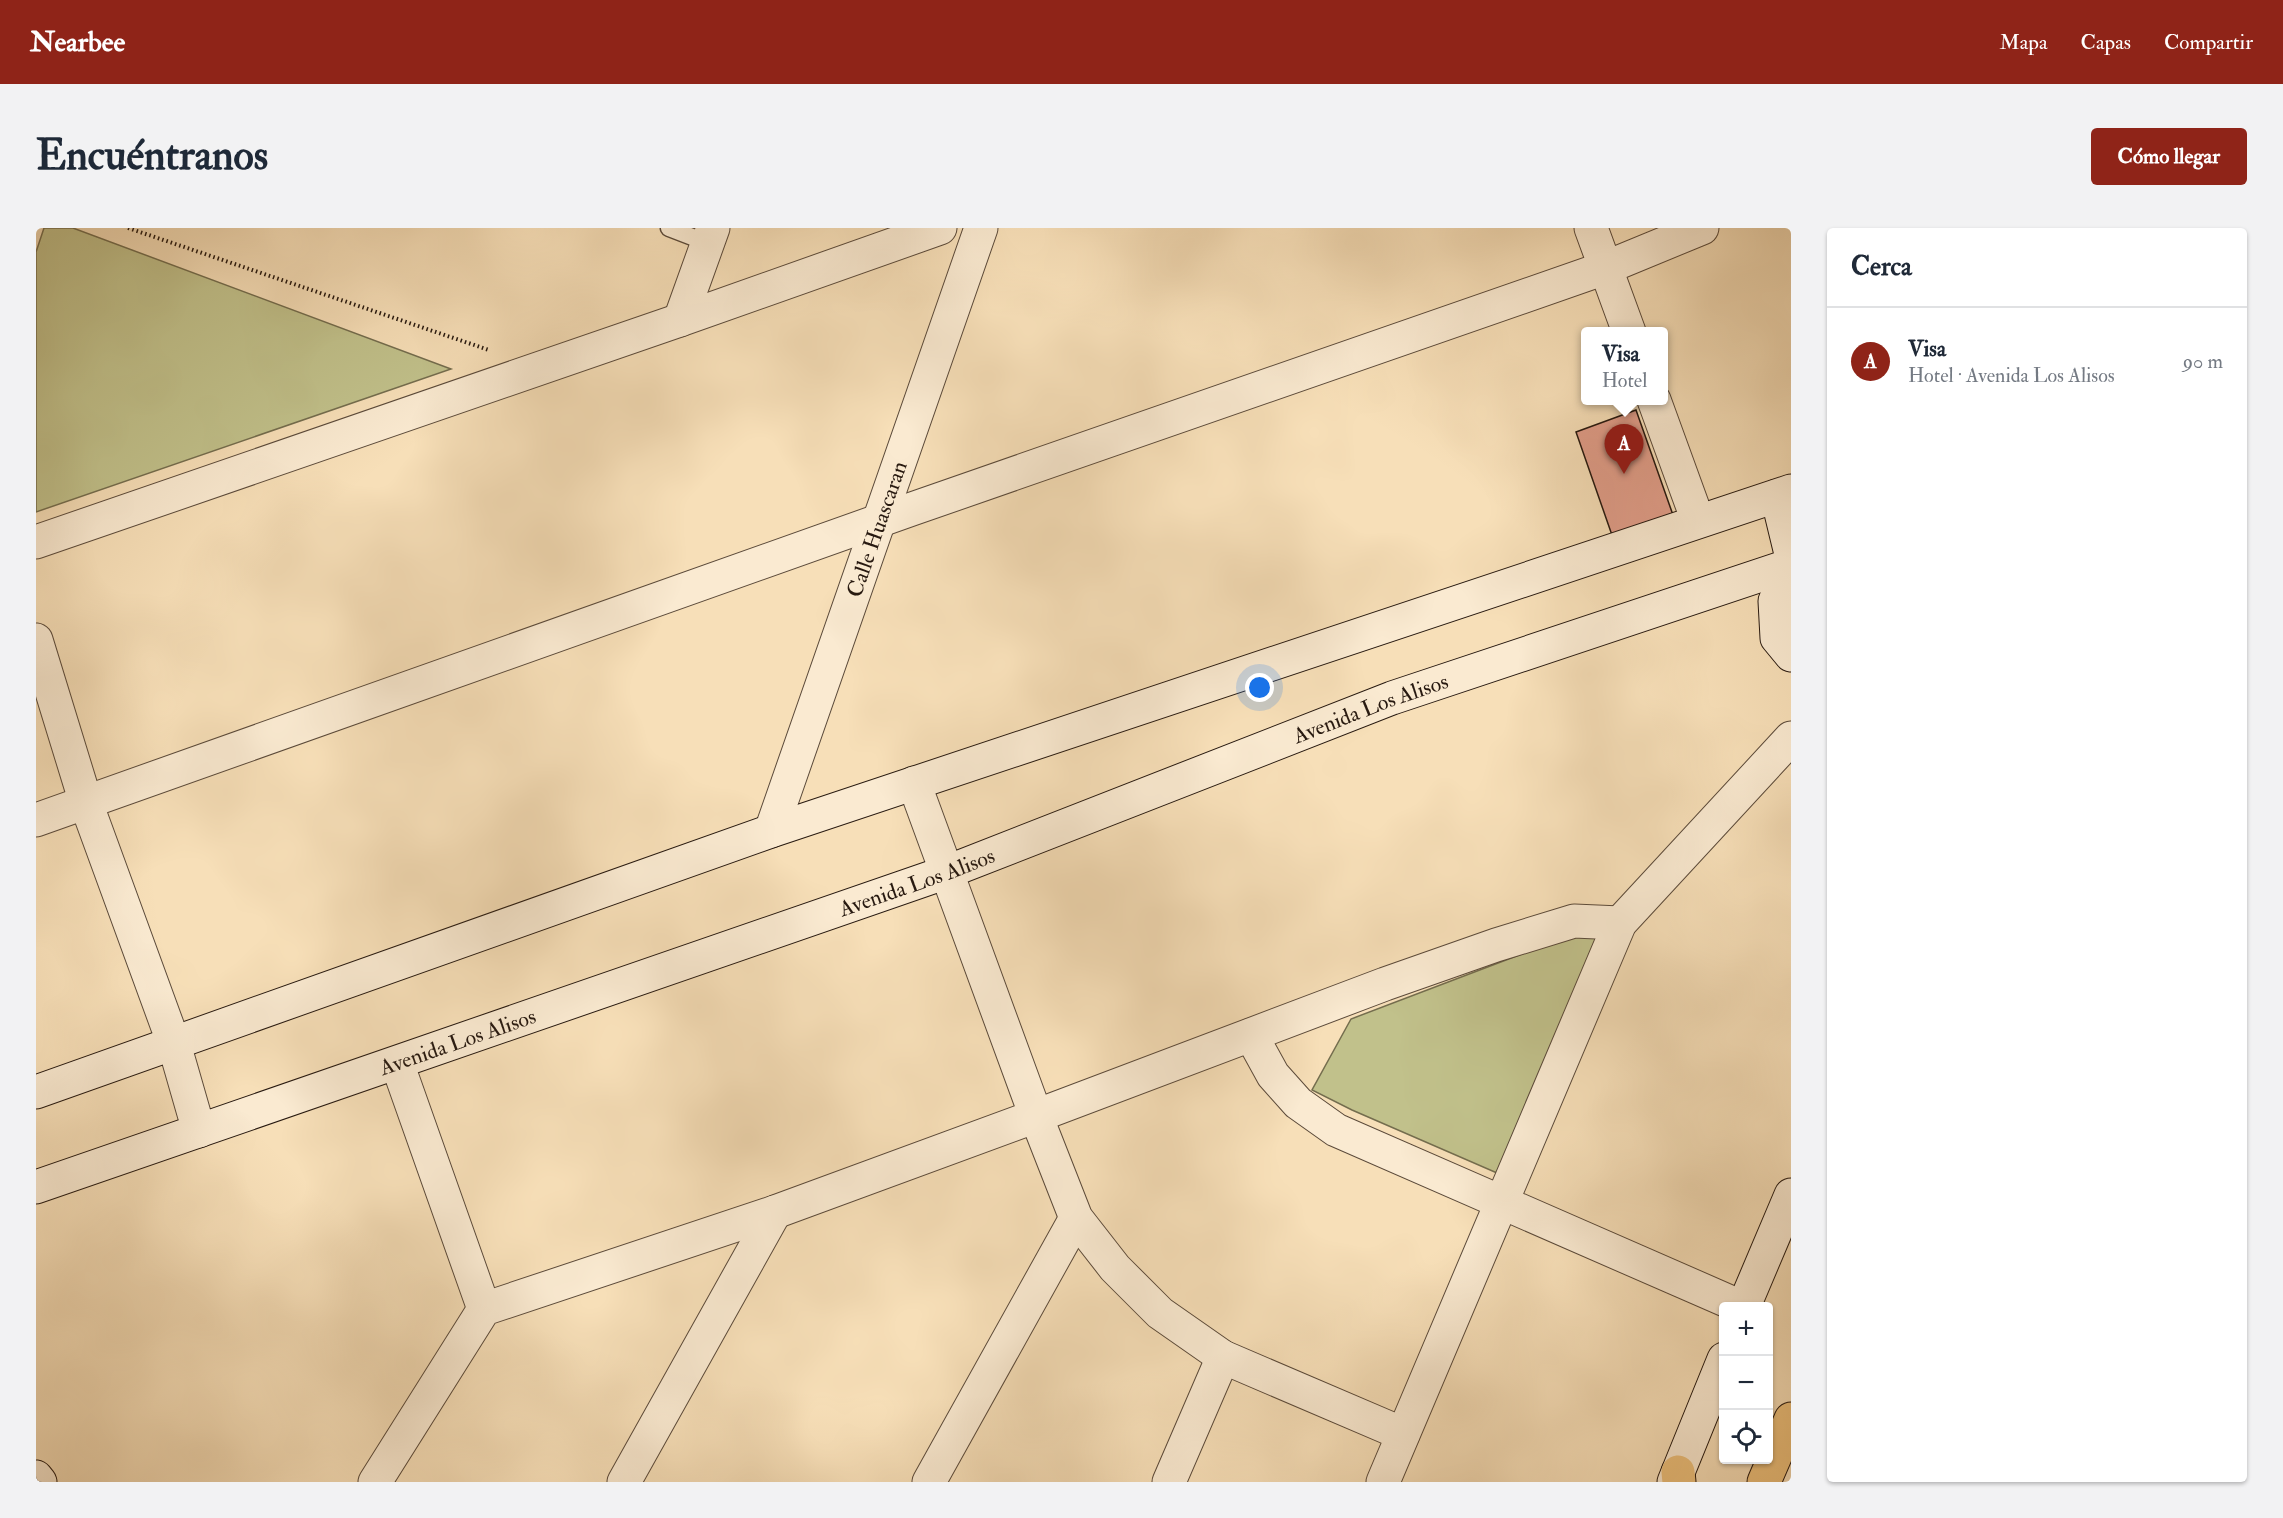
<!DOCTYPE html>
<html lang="es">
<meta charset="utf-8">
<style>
:root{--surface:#fff;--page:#f2f2f3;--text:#1f2937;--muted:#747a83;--line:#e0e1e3;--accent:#8f2418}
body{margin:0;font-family:"IM FELL Double Pica",serif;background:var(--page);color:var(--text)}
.controls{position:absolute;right:18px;bottom:18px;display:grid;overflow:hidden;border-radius:6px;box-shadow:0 2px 4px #0004}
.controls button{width:54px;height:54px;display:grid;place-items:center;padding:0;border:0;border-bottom:2px solid var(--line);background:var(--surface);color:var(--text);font:30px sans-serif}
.you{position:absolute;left:1224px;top:460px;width:21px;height:21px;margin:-15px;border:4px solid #fff;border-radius:50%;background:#1a73e8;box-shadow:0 0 0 9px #1a73e833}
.badge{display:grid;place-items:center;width:39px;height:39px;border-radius:50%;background:var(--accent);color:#fff;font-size:20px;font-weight:700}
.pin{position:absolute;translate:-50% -50px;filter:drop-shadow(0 2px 3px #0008)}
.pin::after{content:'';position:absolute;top:32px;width:21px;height:18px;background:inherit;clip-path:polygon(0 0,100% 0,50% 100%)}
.popup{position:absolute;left:1545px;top:99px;width:87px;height:78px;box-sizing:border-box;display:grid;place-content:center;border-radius:6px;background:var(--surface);filter:drop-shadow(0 2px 4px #0005);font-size:20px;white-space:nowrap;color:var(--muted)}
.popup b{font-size:22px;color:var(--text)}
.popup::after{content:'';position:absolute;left:50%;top:100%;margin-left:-12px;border:12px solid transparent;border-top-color:var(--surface)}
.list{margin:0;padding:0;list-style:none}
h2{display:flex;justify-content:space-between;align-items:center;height:78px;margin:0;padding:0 24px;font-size:26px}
h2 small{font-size:20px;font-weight:400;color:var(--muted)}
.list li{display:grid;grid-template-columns:39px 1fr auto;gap:18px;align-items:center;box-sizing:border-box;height:108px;padding:0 24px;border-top:2px solid var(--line)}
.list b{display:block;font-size:22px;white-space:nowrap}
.list p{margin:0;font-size:20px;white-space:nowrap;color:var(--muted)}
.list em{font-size:20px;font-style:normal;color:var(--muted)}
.icon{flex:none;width:33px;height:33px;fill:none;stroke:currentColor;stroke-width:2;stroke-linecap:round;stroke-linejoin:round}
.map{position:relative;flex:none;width:1755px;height:1254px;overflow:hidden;border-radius:6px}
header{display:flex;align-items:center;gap:36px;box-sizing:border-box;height:84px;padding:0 30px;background:var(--accent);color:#fff}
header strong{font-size:28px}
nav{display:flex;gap:33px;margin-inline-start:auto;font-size:21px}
.intro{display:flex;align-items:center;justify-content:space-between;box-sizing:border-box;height:144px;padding:0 36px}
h1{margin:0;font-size:42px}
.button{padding:15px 27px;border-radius:6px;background:var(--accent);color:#fff;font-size:21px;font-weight:700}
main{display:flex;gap:36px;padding:0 36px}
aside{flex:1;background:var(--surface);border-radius:6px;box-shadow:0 2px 4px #0004}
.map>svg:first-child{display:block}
.green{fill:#c1c18b;stroke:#746d4e;stroke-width:1.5}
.building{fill:#e19e8a;stroke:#271910;stroke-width:1.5}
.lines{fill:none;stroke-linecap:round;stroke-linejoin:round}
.lane-casing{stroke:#5b4a3a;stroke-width:19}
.street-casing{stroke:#5b4a3a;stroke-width:35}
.secondary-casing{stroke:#271910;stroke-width:35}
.highway-casing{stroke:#271910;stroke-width:35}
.path{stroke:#271910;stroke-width:4;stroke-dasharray:1.5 3;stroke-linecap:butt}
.lane{stroke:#faead1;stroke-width:16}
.street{stroke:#faead1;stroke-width:33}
.secondary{stroke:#faead1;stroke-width:33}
.highway{stroke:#ecc07c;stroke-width:33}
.labels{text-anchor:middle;stroke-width:4.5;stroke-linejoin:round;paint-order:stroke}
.street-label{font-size:22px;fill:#271910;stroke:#faead1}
</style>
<header>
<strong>Nearbee</strong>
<nav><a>Mapa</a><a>Capas</a><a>Compartir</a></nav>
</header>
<div class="intro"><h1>Encuéntranos</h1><a class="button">Cómo llegar</a></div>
<main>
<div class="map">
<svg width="1755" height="1254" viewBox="0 0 1755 1254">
<rect width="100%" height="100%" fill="#f7dfb8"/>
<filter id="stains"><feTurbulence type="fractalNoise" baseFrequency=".00333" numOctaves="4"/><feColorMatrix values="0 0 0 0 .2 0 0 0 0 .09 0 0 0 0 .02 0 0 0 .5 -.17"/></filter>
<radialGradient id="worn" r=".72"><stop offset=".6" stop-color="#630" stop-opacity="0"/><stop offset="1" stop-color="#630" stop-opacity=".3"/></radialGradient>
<path class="green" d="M8,0H37L415,141L0,284V24Z
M1533,708H1561L1461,945L1316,882L1276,862L1315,791Z"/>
<path class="building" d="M1600,182L1637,287L1577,310L1540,204Z"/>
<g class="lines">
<g class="lane-casing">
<path id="lane" d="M633,0L672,15"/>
</g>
<g class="street-casing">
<g id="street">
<path d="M1555,0L1593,104"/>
<path d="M644,92L677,0"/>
<path d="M1618,172L1662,293"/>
<path d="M0,314L644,92L904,0"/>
<path d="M0,412L50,575L138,816L163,903"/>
<path d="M878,555L1000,888L1040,990L1079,1040L1124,1085L1187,1129L1367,1206"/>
<path d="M0,592L876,281L1569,40L1666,0"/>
<path id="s1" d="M735,603L945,0"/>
<path d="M1215,807L1237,847L1262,875L1300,902L1703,1078"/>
<path d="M361,835L448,1081"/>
<path d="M339,1254L448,1081L739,984L1000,888L1349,756L1460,717L1538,693L1584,695"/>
<path d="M588,1254L739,984"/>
<path d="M893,1254L1040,990"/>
<path d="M1133,1254L1187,1129"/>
<path d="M1347,1254L1584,695L1755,510"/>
</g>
</g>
<g class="secondary-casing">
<g id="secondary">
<path d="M1741,268L1755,326"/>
<path d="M1755,341L1739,373L1741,410L1755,427"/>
<path d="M0,864L735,603L1755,263"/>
<path id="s2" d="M0,959L911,644L1356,470L1755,337"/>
<path d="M1708,1078L1755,967"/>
<path d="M0,1249L4,1254"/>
<path d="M1638,1254L1688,1131"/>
</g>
</g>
<g class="highway-casing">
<path id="highway" d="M1642,1244L1643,1254
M1728,1254L1755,1191"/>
</g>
<path class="path" d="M92,0L453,122"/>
<use href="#lane" class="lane"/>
<use href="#street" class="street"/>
<use href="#secondary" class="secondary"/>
<use href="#highway" class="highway"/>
</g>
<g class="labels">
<g class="street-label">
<text dy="8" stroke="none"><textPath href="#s1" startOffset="320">Calle Huascaran</textPath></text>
<text dy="8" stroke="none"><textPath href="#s2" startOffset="1418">Avenida Los Alisos</textPath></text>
<text dy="8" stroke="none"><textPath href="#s2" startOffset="932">Avenida Los Alisos</textPath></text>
<text dy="8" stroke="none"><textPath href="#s2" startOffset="446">Avenida Los Alisos</textPath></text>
</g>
</g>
<rect width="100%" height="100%" filter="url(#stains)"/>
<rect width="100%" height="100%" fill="url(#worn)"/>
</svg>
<div class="controls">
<button>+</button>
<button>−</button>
<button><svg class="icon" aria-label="locate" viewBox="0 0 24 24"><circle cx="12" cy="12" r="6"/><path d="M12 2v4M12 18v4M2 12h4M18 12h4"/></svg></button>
</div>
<div class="you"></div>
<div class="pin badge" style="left:1588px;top:246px">A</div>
<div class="popup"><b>Visa</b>Hotel</div>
</div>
<aside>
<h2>Cerca<small></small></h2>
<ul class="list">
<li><span class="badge">A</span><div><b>Visa</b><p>Hotel · Avenida Los Alisos</p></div><em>90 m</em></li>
</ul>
</aside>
</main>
